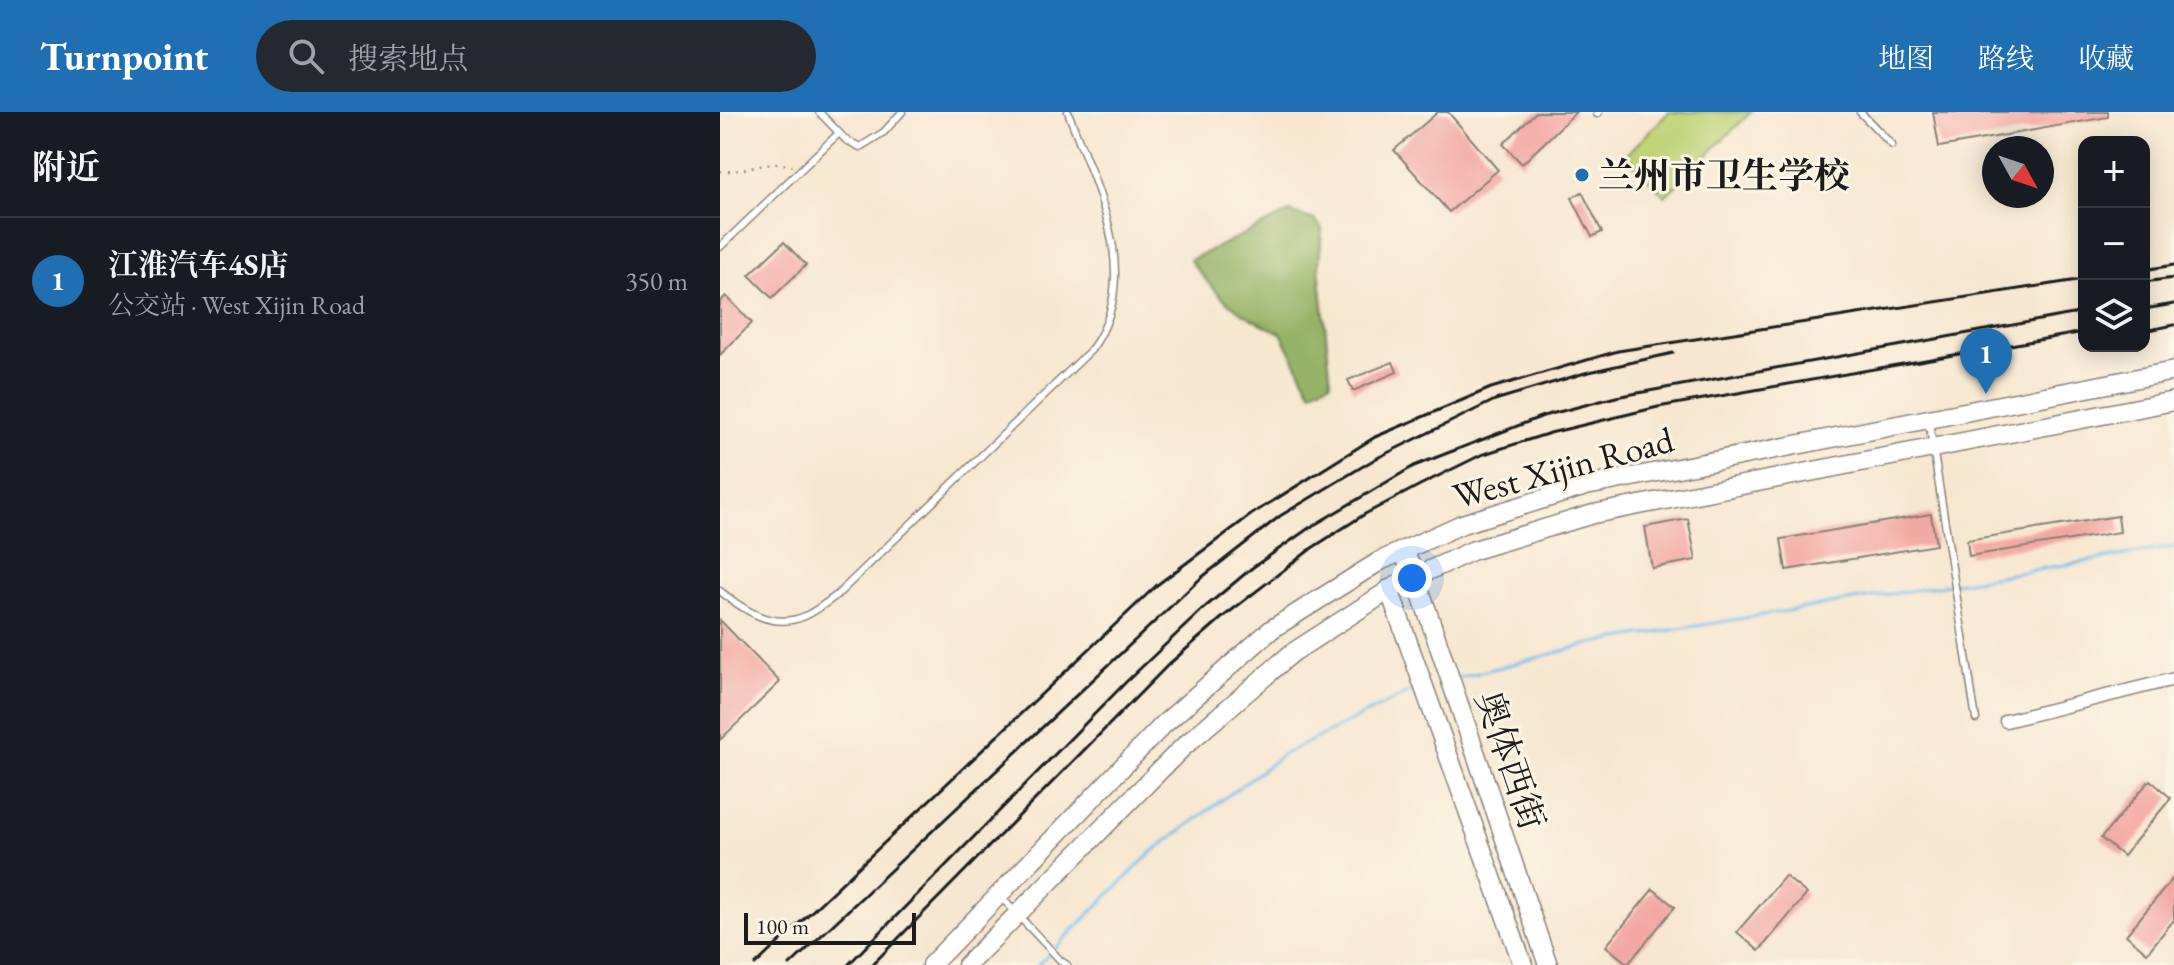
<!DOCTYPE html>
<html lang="zh">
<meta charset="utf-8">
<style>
:root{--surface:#171b24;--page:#242831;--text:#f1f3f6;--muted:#9ea1a6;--line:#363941;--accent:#1f6fb2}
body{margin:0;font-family:"EB Garamond","Noto Serif SC",serif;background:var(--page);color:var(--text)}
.controls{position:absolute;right:24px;top:24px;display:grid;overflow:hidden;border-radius:16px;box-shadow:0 4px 20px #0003}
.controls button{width:72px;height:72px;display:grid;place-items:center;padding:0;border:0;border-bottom:2px solid var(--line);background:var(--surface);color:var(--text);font:40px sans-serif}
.compass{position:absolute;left:1262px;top:24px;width:72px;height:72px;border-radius:50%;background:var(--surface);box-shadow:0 4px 20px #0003;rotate:130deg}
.scale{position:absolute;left:24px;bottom:20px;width:172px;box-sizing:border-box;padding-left:8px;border:4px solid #1c1c1c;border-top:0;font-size:22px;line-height:28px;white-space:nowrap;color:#1c1c1c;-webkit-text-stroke:6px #fcf5e5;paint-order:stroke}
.you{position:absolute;left:692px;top:466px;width:28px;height:28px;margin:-20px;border:6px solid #fff;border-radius:50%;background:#1a73e8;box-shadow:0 0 0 12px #1a73e833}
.badge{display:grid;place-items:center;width:52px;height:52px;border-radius:50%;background:var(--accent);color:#fff;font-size:26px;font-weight:700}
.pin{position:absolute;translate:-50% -66px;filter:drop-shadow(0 2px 4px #0008)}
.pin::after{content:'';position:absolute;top:42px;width:28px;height:24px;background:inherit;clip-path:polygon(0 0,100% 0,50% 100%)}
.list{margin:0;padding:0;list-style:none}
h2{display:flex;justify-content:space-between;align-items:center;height:104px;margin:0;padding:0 32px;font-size:34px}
h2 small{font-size:26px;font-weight:400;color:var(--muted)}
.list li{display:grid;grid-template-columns:52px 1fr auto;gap:24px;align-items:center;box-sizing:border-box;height:128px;padding:0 32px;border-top:2px solid var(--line)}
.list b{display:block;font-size:30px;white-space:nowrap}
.list p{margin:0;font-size:26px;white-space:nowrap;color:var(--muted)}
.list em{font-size:26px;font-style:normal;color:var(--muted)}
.icon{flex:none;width:44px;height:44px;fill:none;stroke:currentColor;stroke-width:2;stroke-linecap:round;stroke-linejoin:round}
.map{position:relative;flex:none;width:1454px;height:853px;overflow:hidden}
header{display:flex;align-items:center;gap:48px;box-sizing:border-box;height:112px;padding:0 40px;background:var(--accent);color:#fff}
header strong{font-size:38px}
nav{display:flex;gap:44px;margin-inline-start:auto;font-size:28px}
.search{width:560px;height:72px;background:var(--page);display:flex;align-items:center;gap:20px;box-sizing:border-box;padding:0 28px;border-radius:44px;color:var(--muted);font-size:30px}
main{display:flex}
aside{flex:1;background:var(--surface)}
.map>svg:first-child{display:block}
.green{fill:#bdd276;stroke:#6c7749;stroke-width:2}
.forest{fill:#96b467;stroke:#596842;stroke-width:2}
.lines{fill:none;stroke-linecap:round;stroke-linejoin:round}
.stream{stroke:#75bcec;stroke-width:3}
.building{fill:#f3a9a3}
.service-casing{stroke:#8a8276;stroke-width:9}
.minor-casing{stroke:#8a8276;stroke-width:15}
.primary-casing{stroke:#8a8276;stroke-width:21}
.trunk-casing{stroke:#8a8276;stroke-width:23}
.path{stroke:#8a8276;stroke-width:2;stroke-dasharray:2 6;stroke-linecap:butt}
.service{stroke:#fff;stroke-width:6}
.minor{stroke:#fff;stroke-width:12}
.primary{stroke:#fff;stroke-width:18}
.trunk{stroke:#fff;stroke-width:20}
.rail{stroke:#1c1c1c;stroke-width:3}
.poi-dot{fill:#1f6fb2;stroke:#fcf5e5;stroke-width:3}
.labels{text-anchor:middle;stroke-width:6;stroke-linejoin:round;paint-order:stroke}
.poi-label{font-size:36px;font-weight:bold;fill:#1c1c1c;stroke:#fcf5e5;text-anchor:start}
.street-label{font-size:36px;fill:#1c1c1c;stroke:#fcf5e5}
</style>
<header>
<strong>Turnpoint</strong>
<div class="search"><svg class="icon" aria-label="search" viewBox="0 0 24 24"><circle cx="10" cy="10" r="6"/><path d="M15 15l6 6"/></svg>搜索地点</div>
<nav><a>地图</a><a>路线</a><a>收藏</a></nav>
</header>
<main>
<aside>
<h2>附近<small></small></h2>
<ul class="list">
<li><span class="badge">1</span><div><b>江淮汽车4S店</b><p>公交站 · West Xijin Road</p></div><em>350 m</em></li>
</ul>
</aside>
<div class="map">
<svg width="1454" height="853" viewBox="0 0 1454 853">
<rect width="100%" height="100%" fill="#fcf5e5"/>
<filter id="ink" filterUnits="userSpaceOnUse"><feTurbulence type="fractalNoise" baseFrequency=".0125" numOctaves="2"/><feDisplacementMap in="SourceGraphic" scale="16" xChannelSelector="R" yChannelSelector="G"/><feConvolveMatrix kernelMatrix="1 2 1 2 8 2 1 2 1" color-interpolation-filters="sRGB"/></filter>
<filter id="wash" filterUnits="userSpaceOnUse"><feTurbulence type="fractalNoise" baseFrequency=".006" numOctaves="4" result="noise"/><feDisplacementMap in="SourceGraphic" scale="32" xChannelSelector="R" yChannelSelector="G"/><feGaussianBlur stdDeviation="1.8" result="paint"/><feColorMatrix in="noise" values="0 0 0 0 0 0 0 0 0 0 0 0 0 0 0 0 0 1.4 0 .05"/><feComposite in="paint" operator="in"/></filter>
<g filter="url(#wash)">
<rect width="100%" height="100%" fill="#f7e7d0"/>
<path class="green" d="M949,0H1031L945,84L905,44Z"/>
<path class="forest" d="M570,100L595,108L602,116L599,154L611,270L591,280L561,221C517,202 499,187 470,148Z"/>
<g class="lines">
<path class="stream" d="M738,566L874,531L1454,435
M318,853L431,741L562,643L696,577"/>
</g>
<g id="blocks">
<path class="building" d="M718,0H728L778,58L729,100L674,38Z
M816,0H856L802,52L783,32Z
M1213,0H1388V5L1219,35Z
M862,80L882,120L872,125L852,86Z
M64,130L86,153L52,186L29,163Z
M6,184L32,211L0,243V190Z
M673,250L677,260L633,279L628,268Z
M1211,402L1216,433L1066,458L1061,427Z
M1398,404L1400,420L1249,444L1247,428Z
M968,407L976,448L932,456L925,415Z
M0,508L60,570L0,628Z
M1430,668L1451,686L1403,744L1381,726Z
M1065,764L1087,782L1039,839L1017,820Z
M1454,765V808L1427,841L1406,823Z
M933,777L955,795L908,852L886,834Z"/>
</g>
</g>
<g filter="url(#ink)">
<use href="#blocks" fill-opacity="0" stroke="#8a8276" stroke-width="2"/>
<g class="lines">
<g class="service-casing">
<path id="service" d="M99,0L126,28L140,35L164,20L182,0
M1140,0L1172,33
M877,2L879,0
M0,135L119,21
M1209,310L1256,607
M0,479C25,499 53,518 85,504C96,499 107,490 117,483L371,238C425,165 375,73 348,0
M280,784L341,849L347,853"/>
</g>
<g class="minor-casing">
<path id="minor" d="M1286,609L1454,567"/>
</g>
<g class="primary-casing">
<path id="primary" d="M695,464L828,853
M669,477L803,853
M211,853L443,613L552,517L660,449L742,412L866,374L1454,259
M247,853L462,636L572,541L677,473L754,438L873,402L1454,289"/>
</g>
<g class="trunk-casing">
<path id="trunk" d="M683,439L695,464"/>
</g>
<path class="path" d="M0,59C25,61 47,47 72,54"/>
<use href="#service" class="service"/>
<use href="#minor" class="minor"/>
<use href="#primary" class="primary"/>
<use href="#trunk" class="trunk"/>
<path class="rail" d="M1424,158L1454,153
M1424,170L1454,166
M1424,197L1454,192
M1424,219L1454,213
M35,853L437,473L532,402L655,325L771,276L898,239L1364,167
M70,853L481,466L560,404L655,347L775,288L865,261L953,241
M128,853L406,570L484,496L532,456L589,416L694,354L823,304L896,285L1364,200
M152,853L448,553L503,505L592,436L645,402L702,372L761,343L830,321L938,295L1364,220"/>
</g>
</g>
<circle class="poi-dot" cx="862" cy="63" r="8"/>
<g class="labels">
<g class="poi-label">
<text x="878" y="76">兰州市卫生学校</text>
</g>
<g class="street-label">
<text transform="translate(843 355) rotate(-15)" y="13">West Xijin Road</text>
<text transform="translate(791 648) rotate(71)" y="13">奥体西街</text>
</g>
</g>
</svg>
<div class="controls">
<button>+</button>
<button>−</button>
<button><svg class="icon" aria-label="layers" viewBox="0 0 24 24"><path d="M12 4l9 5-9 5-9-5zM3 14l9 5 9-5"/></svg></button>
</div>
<svg class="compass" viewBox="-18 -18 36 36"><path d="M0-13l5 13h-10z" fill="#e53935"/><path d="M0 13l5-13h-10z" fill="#9ea1a6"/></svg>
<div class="scale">100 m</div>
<div class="you"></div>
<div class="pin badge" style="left:1266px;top:282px">1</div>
</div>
</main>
